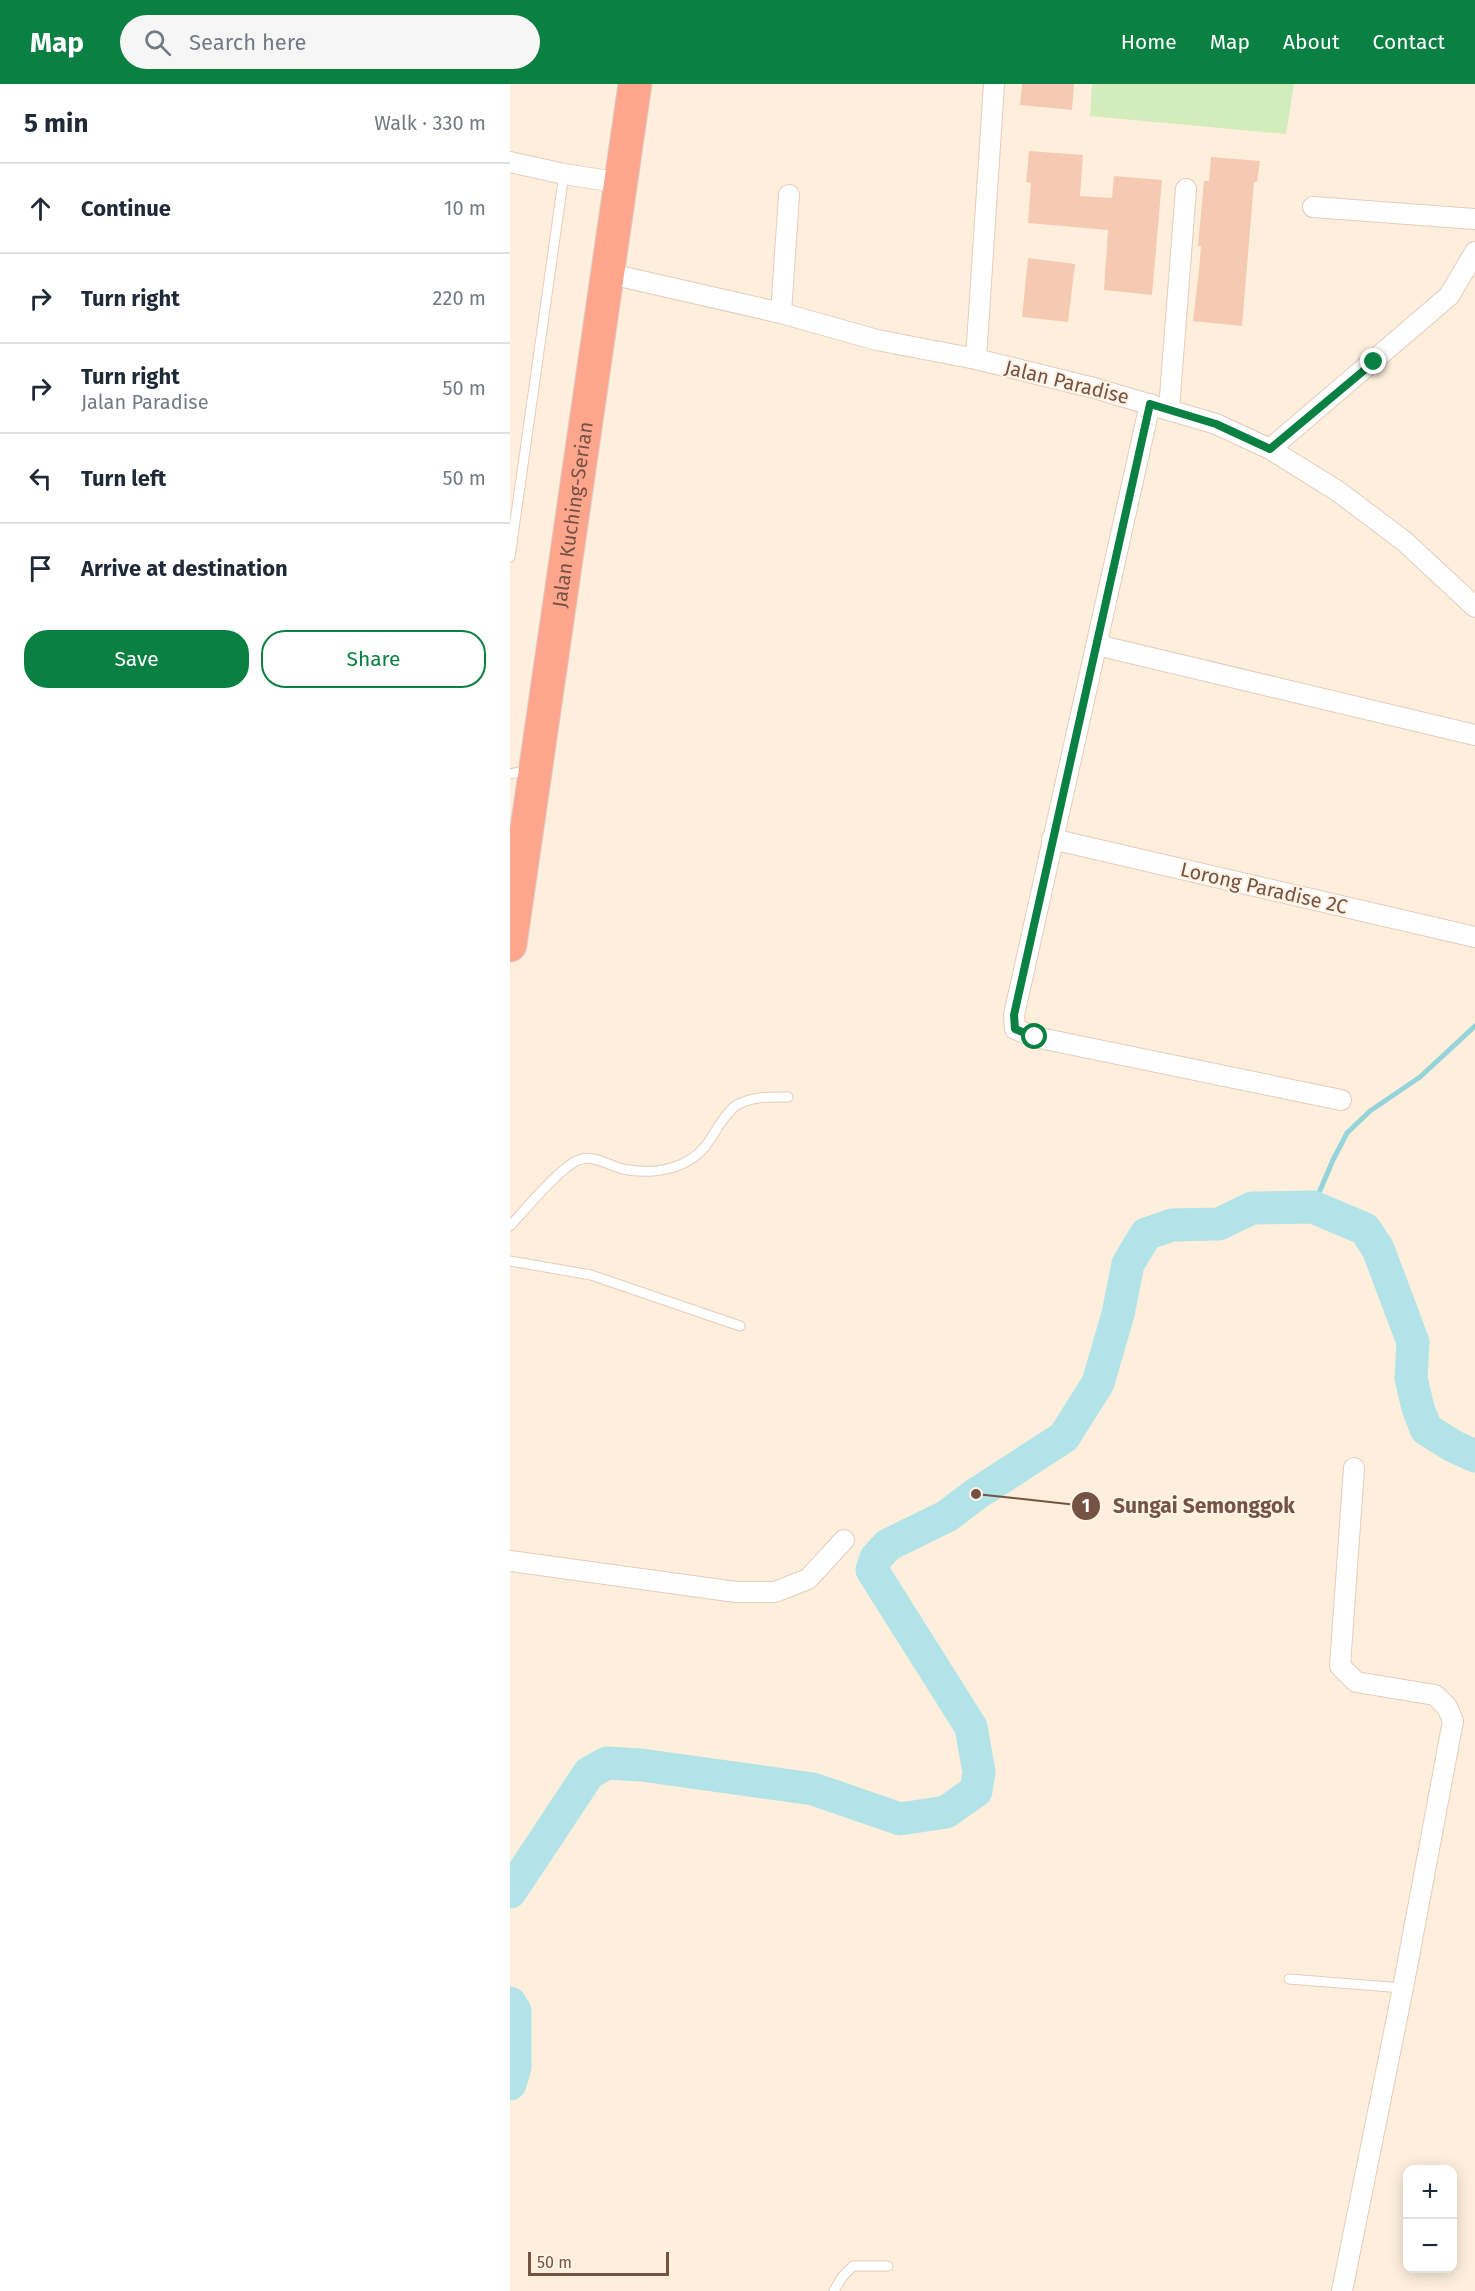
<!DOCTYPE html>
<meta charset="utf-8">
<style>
:root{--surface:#fff;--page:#f6f6f7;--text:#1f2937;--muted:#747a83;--line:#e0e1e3;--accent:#0b8043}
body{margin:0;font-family:"Fira Sans",sans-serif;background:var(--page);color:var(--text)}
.controls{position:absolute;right:18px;bottom:18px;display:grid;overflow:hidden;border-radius:12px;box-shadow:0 3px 15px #0003}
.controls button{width:54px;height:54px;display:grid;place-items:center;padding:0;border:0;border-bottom:2px solid var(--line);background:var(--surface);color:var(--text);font:30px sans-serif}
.scale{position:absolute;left:18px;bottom:15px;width:141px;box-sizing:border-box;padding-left:6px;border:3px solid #755344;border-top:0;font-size:16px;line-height:21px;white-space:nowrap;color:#755344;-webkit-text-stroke:4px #fff3e5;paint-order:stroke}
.stop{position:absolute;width:18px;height:18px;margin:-14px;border:4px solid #0b8043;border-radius:50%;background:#fff}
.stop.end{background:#0b8043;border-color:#fff;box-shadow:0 2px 6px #0008}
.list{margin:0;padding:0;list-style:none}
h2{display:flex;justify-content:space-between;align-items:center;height:78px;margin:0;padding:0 24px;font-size:26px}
h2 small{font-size:20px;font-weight:400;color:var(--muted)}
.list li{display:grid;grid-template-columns:39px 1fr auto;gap:18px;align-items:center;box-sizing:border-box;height:90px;padding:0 24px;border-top:2px solid var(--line)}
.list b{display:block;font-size:22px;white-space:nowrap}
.list p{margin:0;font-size:20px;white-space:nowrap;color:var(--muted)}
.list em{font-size:20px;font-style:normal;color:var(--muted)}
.actions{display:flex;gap:12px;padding:18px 24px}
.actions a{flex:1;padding:14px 0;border:2px solid var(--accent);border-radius:24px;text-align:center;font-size:21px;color:var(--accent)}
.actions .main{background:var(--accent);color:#fff}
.icon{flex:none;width:33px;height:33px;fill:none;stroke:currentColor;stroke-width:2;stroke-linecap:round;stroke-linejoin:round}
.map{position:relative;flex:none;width:965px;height:2207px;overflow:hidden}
header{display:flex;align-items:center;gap:36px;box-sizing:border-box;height:84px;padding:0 30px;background:var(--accent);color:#fff}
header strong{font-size:28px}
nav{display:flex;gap:33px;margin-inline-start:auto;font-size:21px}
.search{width:420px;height:54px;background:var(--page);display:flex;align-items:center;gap:15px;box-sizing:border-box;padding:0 21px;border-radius:33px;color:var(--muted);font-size:22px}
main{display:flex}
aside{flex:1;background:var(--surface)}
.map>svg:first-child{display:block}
.green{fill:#d2ecbb}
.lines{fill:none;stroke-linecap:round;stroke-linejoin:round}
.stream{stroke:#96d4db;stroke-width:5}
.river{stroke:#b1e3e8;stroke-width:33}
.building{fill:#f6c9b2}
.lane-casing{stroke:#e4ccbc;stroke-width:11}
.street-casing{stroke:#e4ccbc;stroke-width:22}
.highway-casing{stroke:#dbd2ce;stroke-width:35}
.lane{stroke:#fff;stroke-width:9}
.street{stroke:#fff;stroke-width:20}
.highway{stroke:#fea58e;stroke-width:33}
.route{stroke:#0b8043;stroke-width:8}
.labels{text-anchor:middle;stroke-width:4.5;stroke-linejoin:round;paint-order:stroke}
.street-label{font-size:20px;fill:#755344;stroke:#fff3e5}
.leader{fill:none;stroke:#755344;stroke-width:2}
.callout-dot{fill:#755344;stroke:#fff3e5;stroke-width:2}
.mark-label{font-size:18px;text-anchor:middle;font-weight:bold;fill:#fff}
.callout-label{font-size:21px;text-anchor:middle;font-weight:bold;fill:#755344;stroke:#fff3e5;stroke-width:4.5;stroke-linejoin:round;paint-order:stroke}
</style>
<header>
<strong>Map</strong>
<div class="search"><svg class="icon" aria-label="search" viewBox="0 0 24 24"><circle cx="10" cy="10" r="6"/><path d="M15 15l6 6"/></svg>Search here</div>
<nav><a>Home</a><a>Map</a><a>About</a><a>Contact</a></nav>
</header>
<main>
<aside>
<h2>5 min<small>Walk · 330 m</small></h2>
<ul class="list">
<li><svg class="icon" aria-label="ahead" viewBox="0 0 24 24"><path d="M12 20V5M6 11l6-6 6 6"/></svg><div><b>Continue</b></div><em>10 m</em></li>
<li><svg class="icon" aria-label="right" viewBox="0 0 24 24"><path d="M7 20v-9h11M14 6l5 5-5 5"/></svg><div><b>Turn right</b></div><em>220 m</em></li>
<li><svg class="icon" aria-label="right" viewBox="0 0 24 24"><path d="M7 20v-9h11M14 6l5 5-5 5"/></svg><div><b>Turn right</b><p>Jalan Paradise</p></div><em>50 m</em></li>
<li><svg class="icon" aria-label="left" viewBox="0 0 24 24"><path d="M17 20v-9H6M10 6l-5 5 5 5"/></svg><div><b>Turn left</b></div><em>50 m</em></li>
<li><svg class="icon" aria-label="arrive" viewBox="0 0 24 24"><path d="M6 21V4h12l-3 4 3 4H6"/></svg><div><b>Arrive at destination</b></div></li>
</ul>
<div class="actions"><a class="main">Save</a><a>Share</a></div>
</aside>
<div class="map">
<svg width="965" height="2207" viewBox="0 0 965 2207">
<rect width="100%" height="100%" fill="#feefdd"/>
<path class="green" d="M582,0H784L776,50L580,32Z"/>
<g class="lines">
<path class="stream" d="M803,1123L823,1076L837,1049L860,1027L910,993L965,942"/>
<path class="river" d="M0,1808L79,1689L97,1679L131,1681L303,1705L390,1735L436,1728L466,1707L469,1688L461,1643L362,1486L366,1474L378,1461L437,1432L466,1410L554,1353L588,1299L608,1230L618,1180L636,1150L662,1141L709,1140L742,1124L803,1123L855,1145L868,1165L903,1258L901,1294L908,1324L916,1345L943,1362L965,1372
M0,1919L5,1927V1983L0,2000"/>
</g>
<path class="building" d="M512,0H564L562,26L510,21Z
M519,67L573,71L570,112L602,114L604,92L652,96L642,211L594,206L598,146L518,139L521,99L516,98Z
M701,73L750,77L747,98H744L732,242L683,237L689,187L691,162H688L694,97H699Z
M518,174L565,180L558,238L512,233Z"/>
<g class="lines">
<g class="lane-casing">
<path id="lane" d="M0,473L54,90
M0,690L18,686
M0,1142C14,1127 51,1082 69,1076C84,1070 99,1082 113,1085C132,1089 154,1088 172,1080C202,1067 204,1040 224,1023C239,1012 261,1013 278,1013
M0,1177L81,1191L230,1242
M779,1895L893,1904
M324,2207L332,2193L343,2182H378"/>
</g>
<g class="street-casing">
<path id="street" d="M0,78L54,90L112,99
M803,123L965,135
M96,189L271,229L367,256L466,275L584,304L706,340L760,365L829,408L894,457L965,523
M271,229L279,111
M466,275L484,0
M640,320L504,931L505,945L525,953L831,1016
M659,325L676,105
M760,365L939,212L965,168
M587,561L965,651
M542,755L965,853
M0,1477L226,1508H265L298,1495L334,1456
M832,2207L893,1904L943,1637L937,1623L925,1611L846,1598L830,1582L844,1384"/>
</g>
<g class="highway-casing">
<g id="highway">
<path id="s1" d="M0,861L125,0"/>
</g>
</g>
<use href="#lane" class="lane"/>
<use href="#street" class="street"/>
<use href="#highway" class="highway"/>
</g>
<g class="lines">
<path class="route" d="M525,953L505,945L504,931L640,320L706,340L760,365L864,278"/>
</g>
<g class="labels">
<g class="street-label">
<text transform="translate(557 298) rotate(14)" y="7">Jalan Paradise</text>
<text dy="7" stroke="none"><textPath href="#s1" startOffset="435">Jalan Kuching-Serian</textPath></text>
<text transform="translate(754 804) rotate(13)" y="7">Lorong Paradise 2C</text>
</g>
</g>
<path class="leader" d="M466 1410L576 1422"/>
<g class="callout-dot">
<circle cx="466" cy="1410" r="6"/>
<circle cx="576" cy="1422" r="15"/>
</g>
<g class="mark-label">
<text x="576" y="1428">1</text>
</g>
<g class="callout-label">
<text x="694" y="1429">Sungai Semonggok</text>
</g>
</svg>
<div class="controls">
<button>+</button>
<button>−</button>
</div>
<div class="scale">50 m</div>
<div class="stop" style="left:525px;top:953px"></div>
<div class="stop end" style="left:864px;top:278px"></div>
</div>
</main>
